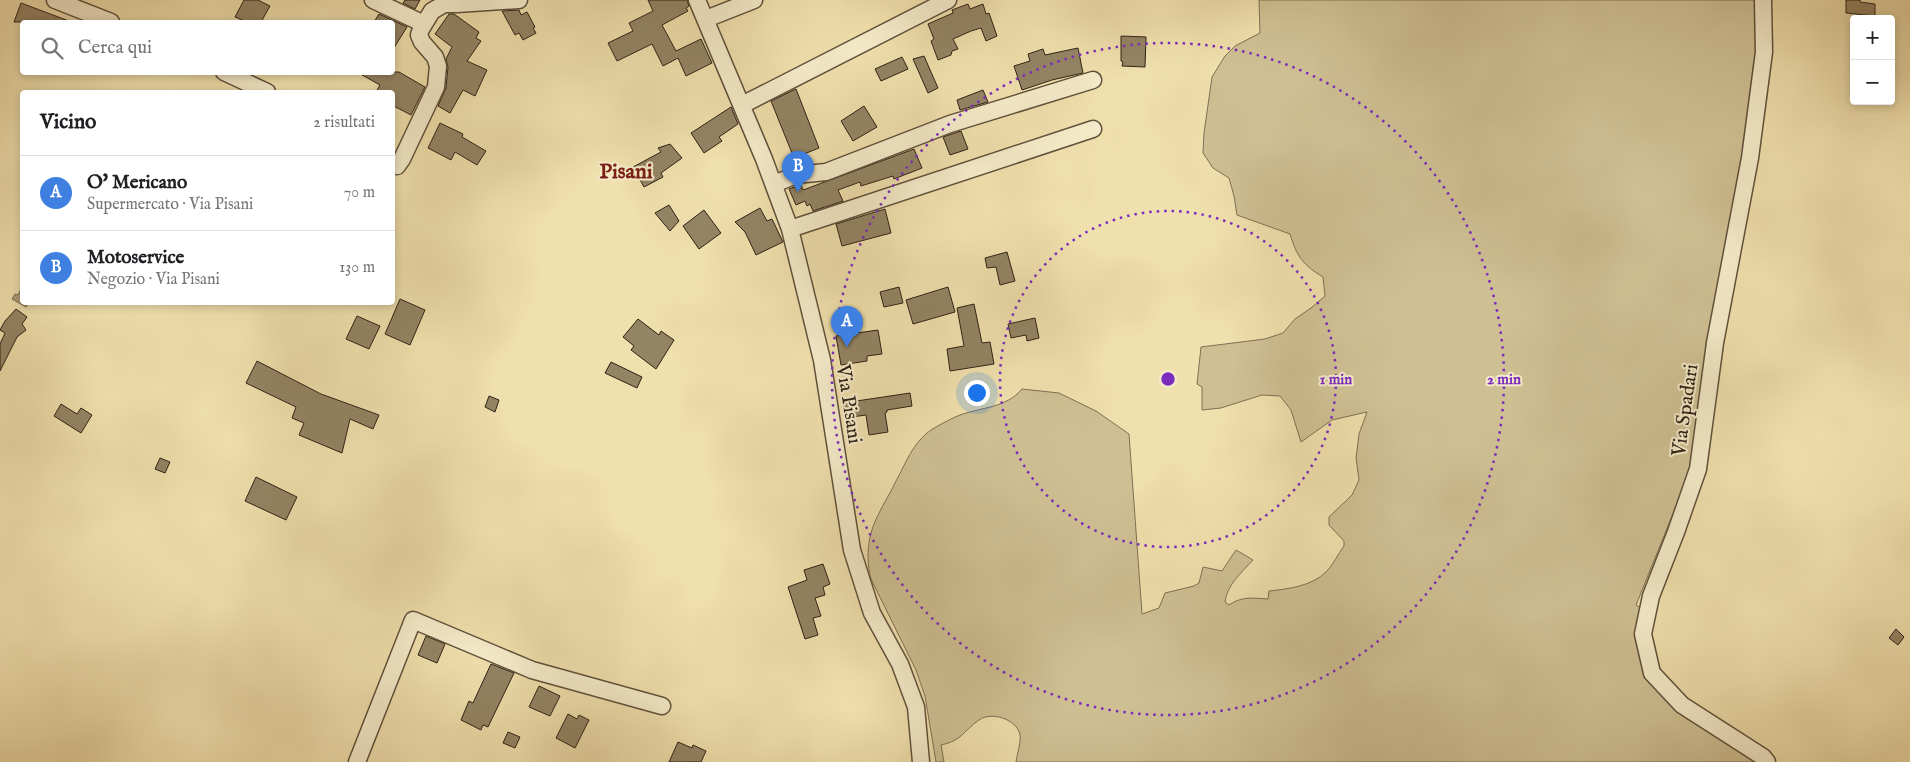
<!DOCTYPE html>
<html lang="it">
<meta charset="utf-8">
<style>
:root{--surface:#fff;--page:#f6f6f6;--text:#202124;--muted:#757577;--line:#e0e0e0;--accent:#111827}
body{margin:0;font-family:"IM FELL English",serif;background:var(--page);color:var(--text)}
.controls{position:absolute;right:15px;top:15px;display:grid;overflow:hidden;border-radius:5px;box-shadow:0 2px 8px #0003}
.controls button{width:45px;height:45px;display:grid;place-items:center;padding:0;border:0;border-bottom:1px solid var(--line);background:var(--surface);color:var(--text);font:25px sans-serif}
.you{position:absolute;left:976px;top:392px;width:18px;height:18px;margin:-12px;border:4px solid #fff;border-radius:50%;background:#1a73e8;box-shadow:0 0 0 8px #1a73e833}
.badge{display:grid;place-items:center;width:32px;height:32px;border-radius:50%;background:var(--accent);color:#fff;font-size:16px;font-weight:700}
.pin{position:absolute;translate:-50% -41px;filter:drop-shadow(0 1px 2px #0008)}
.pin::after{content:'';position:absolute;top:26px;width:18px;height:15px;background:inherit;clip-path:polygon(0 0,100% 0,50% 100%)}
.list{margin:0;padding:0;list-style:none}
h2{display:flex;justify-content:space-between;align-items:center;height:65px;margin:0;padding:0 20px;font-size:21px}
h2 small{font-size:16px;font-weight:400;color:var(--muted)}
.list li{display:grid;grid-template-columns:32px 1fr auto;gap:15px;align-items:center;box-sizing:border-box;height:75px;padding:0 20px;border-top:1px solid var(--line)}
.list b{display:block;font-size:19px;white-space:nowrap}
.list p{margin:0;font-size:16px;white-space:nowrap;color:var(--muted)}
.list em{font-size:16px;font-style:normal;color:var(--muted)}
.icon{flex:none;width:28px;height:28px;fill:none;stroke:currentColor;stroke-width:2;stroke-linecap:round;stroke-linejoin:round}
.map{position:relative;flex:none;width:1910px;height:762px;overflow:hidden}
.search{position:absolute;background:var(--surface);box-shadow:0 2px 8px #0003;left:20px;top:20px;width:375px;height:55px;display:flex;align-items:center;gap:12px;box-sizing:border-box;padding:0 18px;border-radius:5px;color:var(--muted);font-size:19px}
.panel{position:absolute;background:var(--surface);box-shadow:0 2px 8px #0003;left:20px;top:90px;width:375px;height:215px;border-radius:5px}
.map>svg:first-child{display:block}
.green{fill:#cfc093;stroke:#7f7054}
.water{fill:#ae9f79;stroke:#7b6d51}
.building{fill:#938464;stroke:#2f2115}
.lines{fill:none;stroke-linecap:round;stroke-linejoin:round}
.minor-casing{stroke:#5f513b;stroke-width:19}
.minor{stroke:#f5ebca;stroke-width:16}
.ring{fill:none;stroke:#7b2cbf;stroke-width:2.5;stroke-dasharray:2.5 5}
.labels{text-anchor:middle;stroke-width:4;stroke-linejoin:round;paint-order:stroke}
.street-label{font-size:20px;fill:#2f2115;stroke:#f5ebca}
.quarter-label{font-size:22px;font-weight:bold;fill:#7a1f14;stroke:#f5ebca}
.centre{fill:#7b2cbf;stroke:#f5ebca;stroke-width:2.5}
.ring-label{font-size:15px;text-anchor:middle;font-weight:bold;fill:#7b2cbf;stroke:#f5ebca;stroke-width:4;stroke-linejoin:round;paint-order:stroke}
</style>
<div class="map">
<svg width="1910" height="762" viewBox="0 0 1910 762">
<rect width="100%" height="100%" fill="#f0e0ad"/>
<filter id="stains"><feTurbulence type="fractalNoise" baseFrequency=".004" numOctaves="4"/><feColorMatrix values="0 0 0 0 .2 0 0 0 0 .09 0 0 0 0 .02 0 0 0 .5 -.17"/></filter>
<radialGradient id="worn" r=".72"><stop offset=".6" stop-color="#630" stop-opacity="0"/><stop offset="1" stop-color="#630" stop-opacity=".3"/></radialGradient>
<path class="green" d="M1259,0H1755L1756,54L1744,152L1706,348L1694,462L1636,605L1642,609C1640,626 1636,646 1641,663C1655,703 1722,739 1757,762H1016C1017,754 1021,743 1020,735C1017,719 991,711 979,720C962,732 963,740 941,745L944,762H936L925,696L916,670L871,579C867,565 867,548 871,533C876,515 888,498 896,481C907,461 914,439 936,427C943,423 952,418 960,415C982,407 1006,408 1022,389L1059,393L1096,411L1129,434L1142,614L1159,608L1165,593L1194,586L1199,583L1203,567L1222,571L1236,550L1253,560C1241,573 1227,585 1225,602L1229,605C1242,596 1253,598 1268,599L1269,591C1288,589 1312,586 1326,572C1333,565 1338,554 1344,546V541L1329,525V517L1352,495L1359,480L1356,458L1359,434L1367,412L1332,420L1301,442L1291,410L1280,396L1262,395L1221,408L1202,410V387L1197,384L1201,347L1265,339L1283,333L1295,319L1311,308L1325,296L1323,277C1303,265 1297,257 1290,234L1237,215L1234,196L1229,178L1213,168L1203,153L1204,133L1212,77L1225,56L1235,46L1260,33Z"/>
<path class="water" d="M22,287V302L29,303L26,307L12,299L15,294L18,295Z"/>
<path class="building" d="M244,0H258L270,6L261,22H247L235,17Z
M405,0H420L415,9L403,3Z
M648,0H687L689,6L686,8L688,11L662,25L676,51L701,39L712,63L686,76L678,58L663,66L652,44L617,61L608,43L633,31L629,23L653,11Z
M1846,0H1860V2L1875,4V16L1846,13Z
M21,3L69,21V22H14Z
M968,4L970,9L983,4L986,14L989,13L997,36L986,41L981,28L971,31L953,39L958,49L952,51L951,55L938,60L931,41L934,39L928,24L953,13L952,10Z
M519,10L521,15L527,12L535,27L533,28L536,33L523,40L519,33L515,35L502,11Z
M379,14L407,27L392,51V22H374Z
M449,14H454L479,32L476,38L481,41L467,61L487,70L475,96L463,90L450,113L438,106L446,88L448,67L446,59L452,47L435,34Z
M1121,36L1146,37L1145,67L1122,66L1123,62L1121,61Z
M1078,48L1083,73L1052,80L1022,90L1014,66L1030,61L1028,54L1043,49L1045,55Z
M924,56L938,88L928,93L913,59Z
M902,57L908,69L881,81L875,69Z
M357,72H399L425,87L411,115L392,105V92H376L380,85Z
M796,89L819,148L794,158L771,101Z
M983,90L988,102L960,110L957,100Z
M864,106L877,127L853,141L841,121Z
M731,107L738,124L719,137L722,141L704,153L691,133Z
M440,123L463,134L462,137L486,151L477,165L455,152L451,160L428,148Z
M961,131L968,149L950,155L943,137Z
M670,144L682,158L661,173L663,177L644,187L633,167L661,152L658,148Z
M914,149L922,168L894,179L893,176L861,186L860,182L838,190L843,201L813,211L810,204L807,206L805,201L796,205L789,189L801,185L803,190Z
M669,205L679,221L670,231L655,213Z
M760,208L767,221L772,219L783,242L756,255L745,232L735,222Z
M885,209L891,233L842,246L836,224Z
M704,210L721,233L699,249L683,226Z
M1007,252L1015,281L1000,285L996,267L987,268L985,258Z
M899,287L903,303L884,307L880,292Z
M948,287L955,312L913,324L906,300Z
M400,299L425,310L410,345L385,334Z
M974,304L982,343L990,342L994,364L950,371L947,349L964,346L957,308Z
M16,309L27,317L22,324L26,330L17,337L0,371V344L5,333L0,330L5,321Z
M357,316L380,326L369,349L346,339Z
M1035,318L1039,338L1027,341L1026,335L1011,338L1008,324Z
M638,319L659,335L661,331L674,340L656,369L631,350L634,346L623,337Z
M878,330L882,354L867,356V361L841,365L836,336Z
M257,361L321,394L379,415L373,429L350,419L342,453L299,435L304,423L292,418L296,407L246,383Z
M611,362L642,377L637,388L605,373Z
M910,393L912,406L887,410V412L885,413L888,432L869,435L866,415L845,418L843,403Z
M489,396L499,400L495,412L485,407Z
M61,404L77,414L81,408L92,415L81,433L54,416Z
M160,458L170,462L165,473L155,469Z
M256,477L297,497L286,520L245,501Z
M823,564L830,584L823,587L825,595L815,598L821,616L813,618L818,635L805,639L788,587L807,580L804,570Z
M1896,629L1904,637L1898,645L1889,638Z
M426,636L445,644L437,663L418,655Z
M491,664L514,673L488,727L483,725L481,730L461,720L469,701L473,703Z
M539,686L560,696L550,716L529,707Z
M568,714L577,719L579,715L589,720L575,748L556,738Z
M508,732L520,737L515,748L503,743Z
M678,742L692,748L693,745L706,751L701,762H669Z"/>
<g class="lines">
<g class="minor-casing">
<path id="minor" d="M55,0L111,22
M373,0L424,24
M697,0L764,159L790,229L822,360L852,550L872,613L900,664L916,707L921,762
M1763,0L1764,52L1750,158L1715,343L1698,469L1676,532L1651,596L1643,634L1652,673L1682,705L1763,757L1767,762
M706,19L754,0
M224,72L267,92
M742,105L948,0
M392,164L397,166L402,159L436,87L438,66L435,57L422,42L419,35L421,29L432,11L444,4H457L519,0
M774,184L796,175L826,172L950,124L1093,80
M790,229L1093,129
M357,762L413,620L532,670L662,706"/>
</g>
<use href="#minor" class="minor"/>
</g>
<g class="ring">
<circle cx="1168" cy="379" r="168"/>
<circle cx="1168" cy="379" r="336"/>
</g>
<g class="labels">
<g class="street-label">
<text transform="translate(850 404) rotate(81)" y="7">Via Pisani</text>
<text transform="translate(1684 410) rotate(-82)" y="7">Via Spadari</text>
</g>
<g class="quarter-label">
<text x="626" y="178">Pisani</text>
</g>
</g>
<circle cx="1168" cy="379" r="8" class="centre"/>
<g class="ring-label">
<text x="1336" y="384">1 min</text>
<text x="1504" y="384">2 min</text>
</g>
<rect width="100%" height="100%" filter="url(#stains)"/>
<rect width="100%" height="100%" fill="url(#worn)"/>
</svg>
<div class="controls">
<button>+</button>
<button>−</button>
</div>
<div class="you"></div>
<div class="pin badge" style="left:847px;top:347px;background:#3f7fe0">A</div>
<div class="pin badge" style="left:798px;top:192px;background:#3f7fe0">B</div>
<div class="search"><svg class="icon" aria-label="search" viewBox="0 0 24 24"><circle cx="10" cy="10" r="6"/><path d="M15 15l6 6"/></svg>Cerca qui</div>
<section class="panel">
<h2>Vicino<small>2 risultati</small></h2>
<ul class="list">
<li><span class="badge" style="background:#3f7fe0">A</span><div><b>O' Mericano</b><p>Supermercato · Via Pisani</p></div><em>70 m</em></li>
<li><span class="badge" style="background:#3f7fe0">B</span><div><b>Motoservice</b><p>Negozio · Via Pisani</p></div><em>130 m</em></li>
</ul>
</section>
</div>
